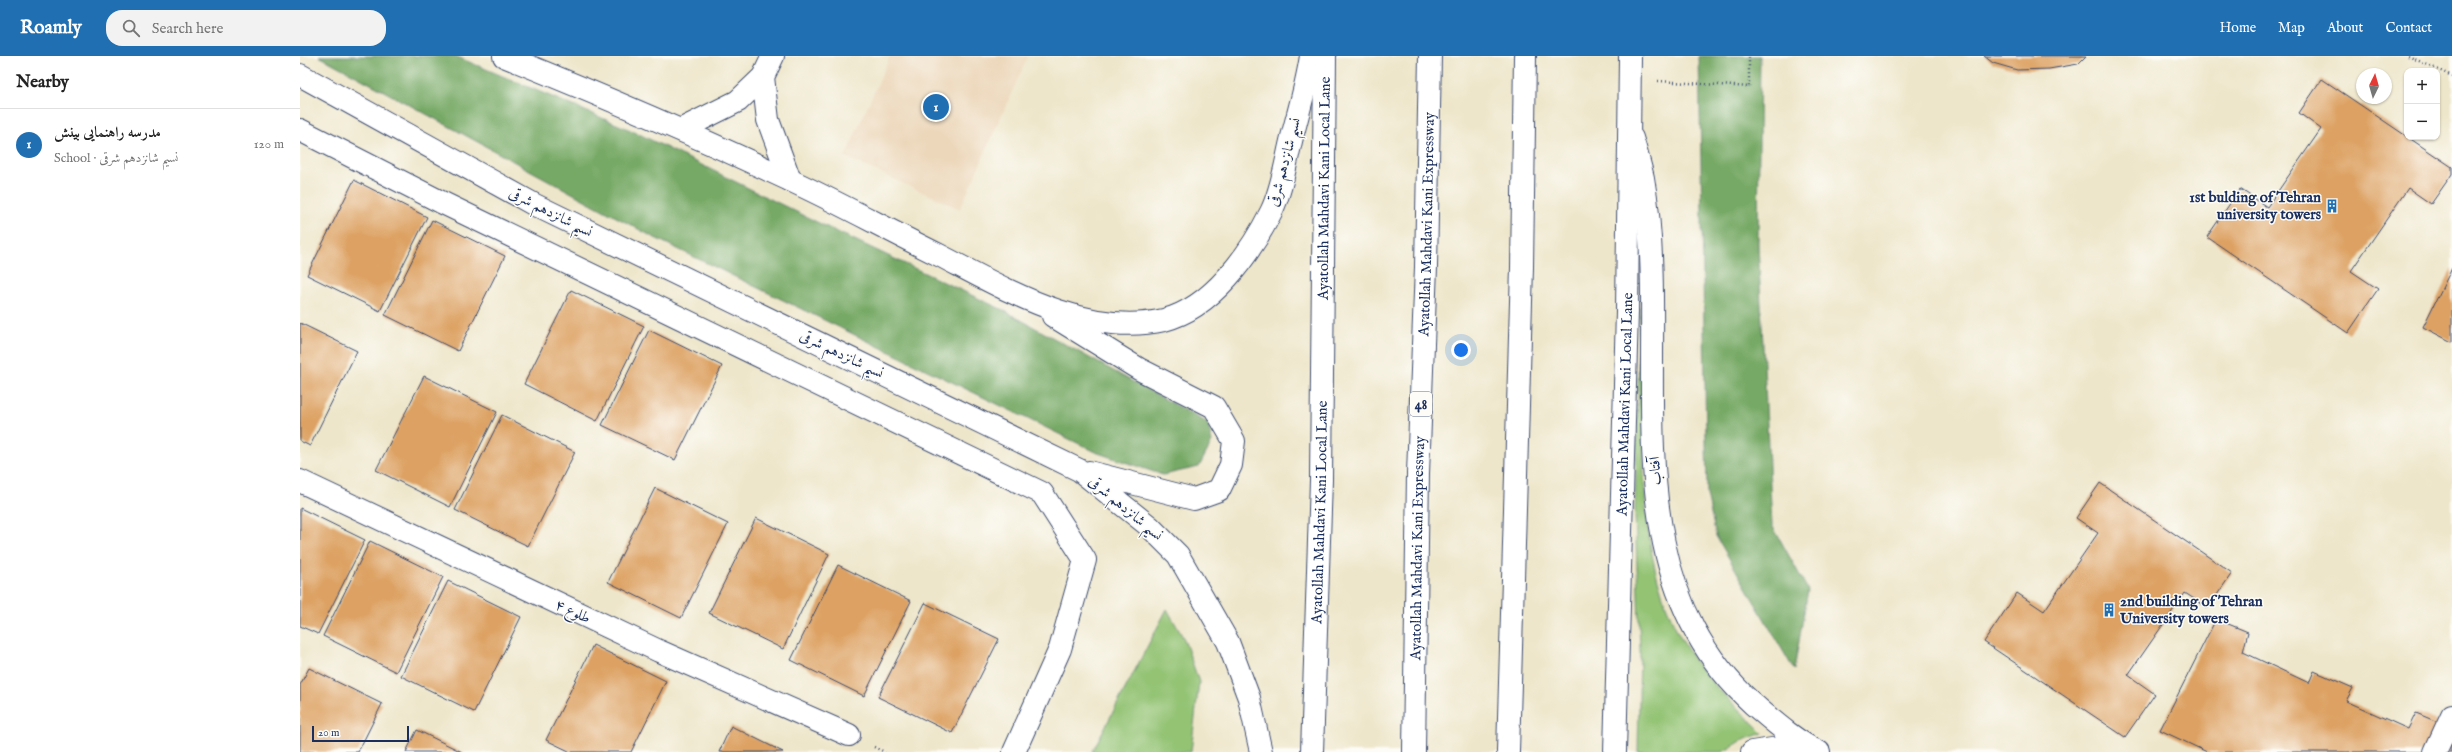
<!DOCTYPE html>
<meta charset="utf-8">
<style>
:root{--surface:#fff;--page:#f2f2f2;--text:#222;--muted:#767676;--line:#e0e0e0;--accent:#1f6fb2}
body{margin:0;font-family:"IM FELL English",Amiri,serif;background:var(--page);color:var(--text)}
.controls{position:absolute;right:12px;top:12px;display:grid;overflow:hidden;border-radius:8px;box-shadow:0 1px 3px #0004}
.controls button{width:36px;height:36px;display:grid;place-items:center;padding:0;border:0;border-bottom:1px solid var(--line);background:var(--surface);color:var(--text);font:20px sans-serif}
.compass{position:absolute;left:2056px;top:12px;width:36px;height:36px;border-radius:50%;background:var(--surface);box-shadow:0 1px 3px #0004;rotate:5deg}
.scale{position:absolute;left:12px;bottom:10px;width:97px;box-sizing:border-box;padding-left:4px;border:2px solid #1b2f5e;border-top:0;font-size:11px;line-height:14px;white-space:nowrap;color:#1b2f5e;-webkit-text-stroke:3px #fdfcf7;paint-order:stroke}
.you{position:absolute;left:1161px;top:294px;width:14px;height:14px;margin:-10px;border:3px solid #fff;border-radius:50%;background:#1a73e8;box-shadow:0 0 0 6px #1a73e833}
.badge{display:grid;place-items:center;width:26px;height:26px;border-radius:50%;background:var(--accent);color:#fff;font-size:13px;font-weight:700}
.pin{position:absolute;translate:-50% -50%;border:2px solid #fff;box-shadow:0 1px 4px #0006}
.list{margin:0;padding:0;list-style:none}
h2{display:flex;justify-content:space-between;align-items:center;height:52px;margin:0;padding:0 16px;font-size:17px}
h2 small{font-size:13px;font-weight:400;color:var(--muted)}
.list li{display:grid;grid-template-columns:26px 1fr auto;gap:12px;align-items:center;box-sizing:border-box;height:72px;padding:0 16px;border-top:1px solid var(--line)}
.list b{display:block;font-size:15px;white-space:nowrap}
.list p{margin:0;font-size:13px;white-space:nowrap;color:var(--muted)}
.list em{font-size:13px;font-style:normal;color:var(--muted)}
.icon{flex:none;width:22px;height:22px;fill:none;stroke:currentColor;stroke-width:2;stroke-linecap:round;stroke-linejoin:round}
.map{position:relative;flex:none;width:2152px;height:696px;overflow:hidden}
header{display:flex;align-items:center;gap:24px;box-sizing:border-box;height:56px;padding:0 20px;background:var(--accent);color:#fff}
header strong{font-size:19px}
nav{display:flex;gap:22px;margin-inline-start:auto;font-size:14px}
.search{width:280px;height:36px;background:var(--page);display:flex;align-items:center;gap:10px;box-sizing:border-box;padding:0 14px;border-radius:16px;color:var(--muted);font-size:15px}
main{display:flex}
aside{flex:1;background:var(--surface)}
.map>svg:first-child{display:block}
.built{fill:#ecd7ba}
.green{fill:#93c373;stroke:#577968}
.forest{fill:#76a965;stroke:#486c62}
.building{fill:#dda264}
.lines{fill:none;stroke-linecap:round;stroke-linejoin:round}
.street-casing{stroke:#3b4a6e;stroke-width:24}
.secondary-casing{stroke:#3b4a6e;stroke-width:24}
.primary-casing{stroke:#3b4a6e;stroke-width:24}
.highway-casing{stroke:#3b4a6e;stroke-width:24}
.path{stroke:#3b4a6e;stroke-width:2.5;stroke-dasharray:1 3;stroke-linecap:butt}
.street{stroke:#fff;stroke-width:22}
.secondary{stroke:#fff;stroke-width:22}
.primary{stroke:#fff;stroke-width:22}
.highway{stroke:#fff;stroke-width:22}
.labels{text-anchor:middle;stroke-width:3;stroke-linejoin:round;paint-order:stroke}
.shield{fill:#fdfcf7;stroke:#5f6c8c;stroke-width:1}
.shield-label{font-size:14px;font-weight:bold;fill:#1b2f5e}
.street-label{font-size:15px;fill:#1b2f5e;stroke:#fdfcf7}
.poi-label{font-size:15px;font-weight:bold;fill:#1b2f5e;stroke:#fdfcf7;text-anchor:end}
</style>
<header>
<strong>Roamly</strong>
<div class="search"><svg class="icon" aria-label="search" viewBox="0 0 24 24"><circle cx="10" cy="10" r="6"/><path d="M15 15l6 6"/></svg>Search here</div>
<nav><a>Home</a><a>Map</a><a>About</a><a>Contact</a></nav>
</header>
<main>
<aside>
<h2>Nearby<small></small></h2>
<ul class="list">
<li><span class="badge">1</span><div><b>مدرسه راهنمایی بینش</b><p>School · نسیم شانزدهم شرقی</p></div><em>120 m</em></li>
</ul>
</aside>
<div class="map">
<svg width="2152" height="696" viewBox="0 0 2152 696">
<rect width="100%" height="100%" fill="#fdfcf7"/>
<filter id="ink" filterUnits="userSpaceOnUse"><feTurbulence type="fractalNoise" baseFrequency=".025" numOctaves="2"/><feDisplacementMap in="SourceGraphic" scale="8" xChannelSelector="R" yChannelSelector="G"/><feConvolveMatrix kernelMatrix="1 2 1 2 8 2 1 2 1" color-interpolation-filters="sRGB"/></filter>
<filter id="wash" filterUnits="userSpaceOnUse"><feTurbulence type="fractalNoise" baseFrequency=".012" numOctaves="4" result="noise"/><feDisplacementMap in="SourceGraphic" scale="16" xChannelSelector="R" yChannelSelector="G"/><feGaussianBlur stdDeviation="0.9" result="paint"/><feColorMatrix in="noise" values="0 0 0 0 0 0 0 0 0 0 0 0 0 0 0 0 0 1.4 0 .05"/><feComposite in="paint" operator="in"/></filter>
<g filter="url(#wash)">
<rect width="100%" height="100%" fill="#eee6ca"/>
<path class="built" d="M590,0H728L660,153L545,101Z"/>
<path class="green" d="M1340,251C1341,293 1343,336 1343,378C1344,451 1347,522 1383,586C1403,622 1435,649 1463,677L1443,684L1423,696H1338L1340,595L1335,457Z
M867,553L884,583L899,626L891,696H792Z"/>
<path class="forest" d="M19,0H155L333,75L527,171L701,253L908,367L912,386L899,411L863,419L798,397L353,181Z
M1399,0H1460L1458,188L1472,469L1508,534L1494,614L1416,480L1407,439Z"/>
<g id="blocks">
<path class="building" d="M1684,0H1786L1778,8L1749,13L1717,14L1693,7Z
M2022,23L2152,111V118L2131,148L2108,132L2051,215L2078,233L2048,277L1907,181L1940,133L1967,151L2021,73L1999,57Z
M54,124L127,161L80,255L7,219Z
M132,164L205,200L158,295L85,259Z
M2152,212V286L2123,271Z
M271,234L344,270L297,365L224,328Z
M0,267L57,295L10,390L0,385Z
M349,274L422,310L375,404L302,369Z
M124,320L197,356L150,451L76,414Z
M202,359L275,396L228,490L155,454Z
M1800,427L1932,517L1908,552L1885,537L1828,619L1855,638L1825,681L1684,586L1717,537L1744,555L1798,477L1776,462Z
M355,432L428,468L381,562L308,526Z
M0,452L65,484L18,578L0,570Z
M456,462L529,498L483,593L409,557Z
M70,485L143,521L96,616L23,580Z
M538,509L611,545L564,640L491,604Z
M148,525L221,561L174,656L101,620Z
M625,547L699,583L652,677L578,641Z
M1916,563L1948,576L1943,596L2009,627L2014,615L2053,632L2046,645L2108,673L2116,657L2152,672L2151,696H1907L1860,674Z
M293,589L366,625L331,696H271L246,684Z
M9,612L82,648L58,696H0V629Z
M431,670L483,696H419Z
M117,674L162,696H106Z"/>
</g>
</g>
<g filter="url(#ink)">
<use href="#blocks" fill-opacity="0" stroke="#3b4a6e" stroke-width="1"/>
<g class="lines">
<g class="street-casing">
<path id="street" d="M463,21L468,64L490,124
M382,73L438,45L463,21L473,0
M0,74L143,147L742,437L785,504L760,593L714,696
M0,425L359,595L549,679
M2135,696L2152,659"/>
</g>
<g class="secondary-casing">
<path id="secondary" d="M204,0C298,38 390,77 481,120C534,144 586,173 639,199C705,233 786,282 864,264C912,252 950,198 971,156C982,134 986,105 992,81C999,54 1007,27 1011,0
M0,19L235,149L779,414L849,470L878,499L928,586L949,642L961,696
M1332,82C1336,95 1340,109 1343,122C1374,298 1303,513 1453,648C1473,665 1495,685 1519,696
M753,260L839,313L914,351L934,385L931,409L919,434L894,443L789,416
M1452,696L1479,692L1515,694"/>
</g>
<g class="primary-casing">
<g id="primary">
<path id="s1" d="M1012,696L1021,424L1025,0"/>
<path id="s2" d="M1315,696L1327,255L1330,0"/>
</g>
</g>
<g class="highway-casing">
<g id="highway">
<path id="s3" d="M1114,696L1118,417L1126,211L1130,0"/>
<path d="M1208,696L1222,211L1225,0"/>
</g>
</g>
<path class="path" d="M2108,0L2152,20
M1358,25L1449,31V0
M574,691L585,696"/>
<use href="#street" class="street"/>
<use href="#secondary" class="secondary"/>
<use href="#primary" class="primary"/>
<use href="#highway" class="highway"/>
</g>
</g>
<defs>
<g id="building-bare" transform="scale(1.08)"><path d="M-4-6H4V6H1V3H-1V6H-4ZM-2.5-4.3h1.7v1.8h-1.7ZM.8-4.3h1.7v1.8H.8ZM-2.5-1h1.7V.8h-1.7ZM.8-1h1.7V.8H.8Z" fill="#1f6fb2" stroke="#fdfcf7" stroke-width="2.5" paint-order="stroke"/></g>
</defs>
<g fill-rule="evenodd">
<use href="#building-bare" x="2032" y="150"/>
<use href="#building-bare" x="1809" y="554"/>
</g>
<g class="labels">
<rect class="shield" x="1110" y="336" width="22" height="24" rx="3"/>
<g class="shield-label">
<text x="1121" y="353">48</text>
</g>
<g class="street-label">
<text transform="translate(984 106) rotate(-75)" y="5">نسیم شانزدهم شرقی</text>
<text dy="5" stroke="none"><textPath href="#s1" startOffset="564">Ayatollah Mahdavi Kani Local Lane</textPath></text>
<text transform="translate(251 156) rotate(27)" y="5">نسیم شانزدهم شرقی</text>
<text dy="5" stroke="none"><textPath href="#s3" startOffset="528">Ayatollah Mahdavi Kani Expressway</textPath></text>
<text transform="translate(542 298) rotate(26)" y="5">نسیم شانزدهم شرقی</text>
<text dy="5" stroke="none"><textPath href="#s2" startOffset="348">Ayatollah Mahdavi Kani Local Lane</textPath></text>
<text transform="translate(1355 415) rotate(-94)" y="5">آفتاب</text>
<text transform="translate(826 452) rotate(40)" y="5">نسیم شانزدهم شرقی</text>
<text dy="5" stroke="none"><textPath href="#s1" startOffset="240">Ayatollah Mahdavi Kani Local Lane</textPath></text>
<text dy="5" stroke="none"><textPath href="#s3" startOffset="204">Ayatollah Mahdavi Kani Expressway</textPath></text>
<text transform="translate(273 555) rotate(25)" y="5">طلوع ۴</text>
</g>
<g class="poi-label">
<text x="2021" y="146">1st bulding of Tehran<tspan x="2021" dy="17">university towers</tspan></text>
<text x="1820" y="550" text-anchor="start">2nd building of Tehran<tspan x="1820" dy="17">University towers</tspan></text>
</g>
</g>
</svg>
<div class="controls">
<button>+</button>
<button>−</button>
</div>
<svg class="compass" viewBox="-18 -18 36 36"><path d="M0-13l5 13h-10z" fill="#e53935"/><path d="M0 13l5-13h-10z" fill="#767676"/></svg>
<div class="scale">20 m</div>
<div class="you"></div>
<div class="pin badge" style="left:636px;top:51px">1</div>
</div>
</main>
